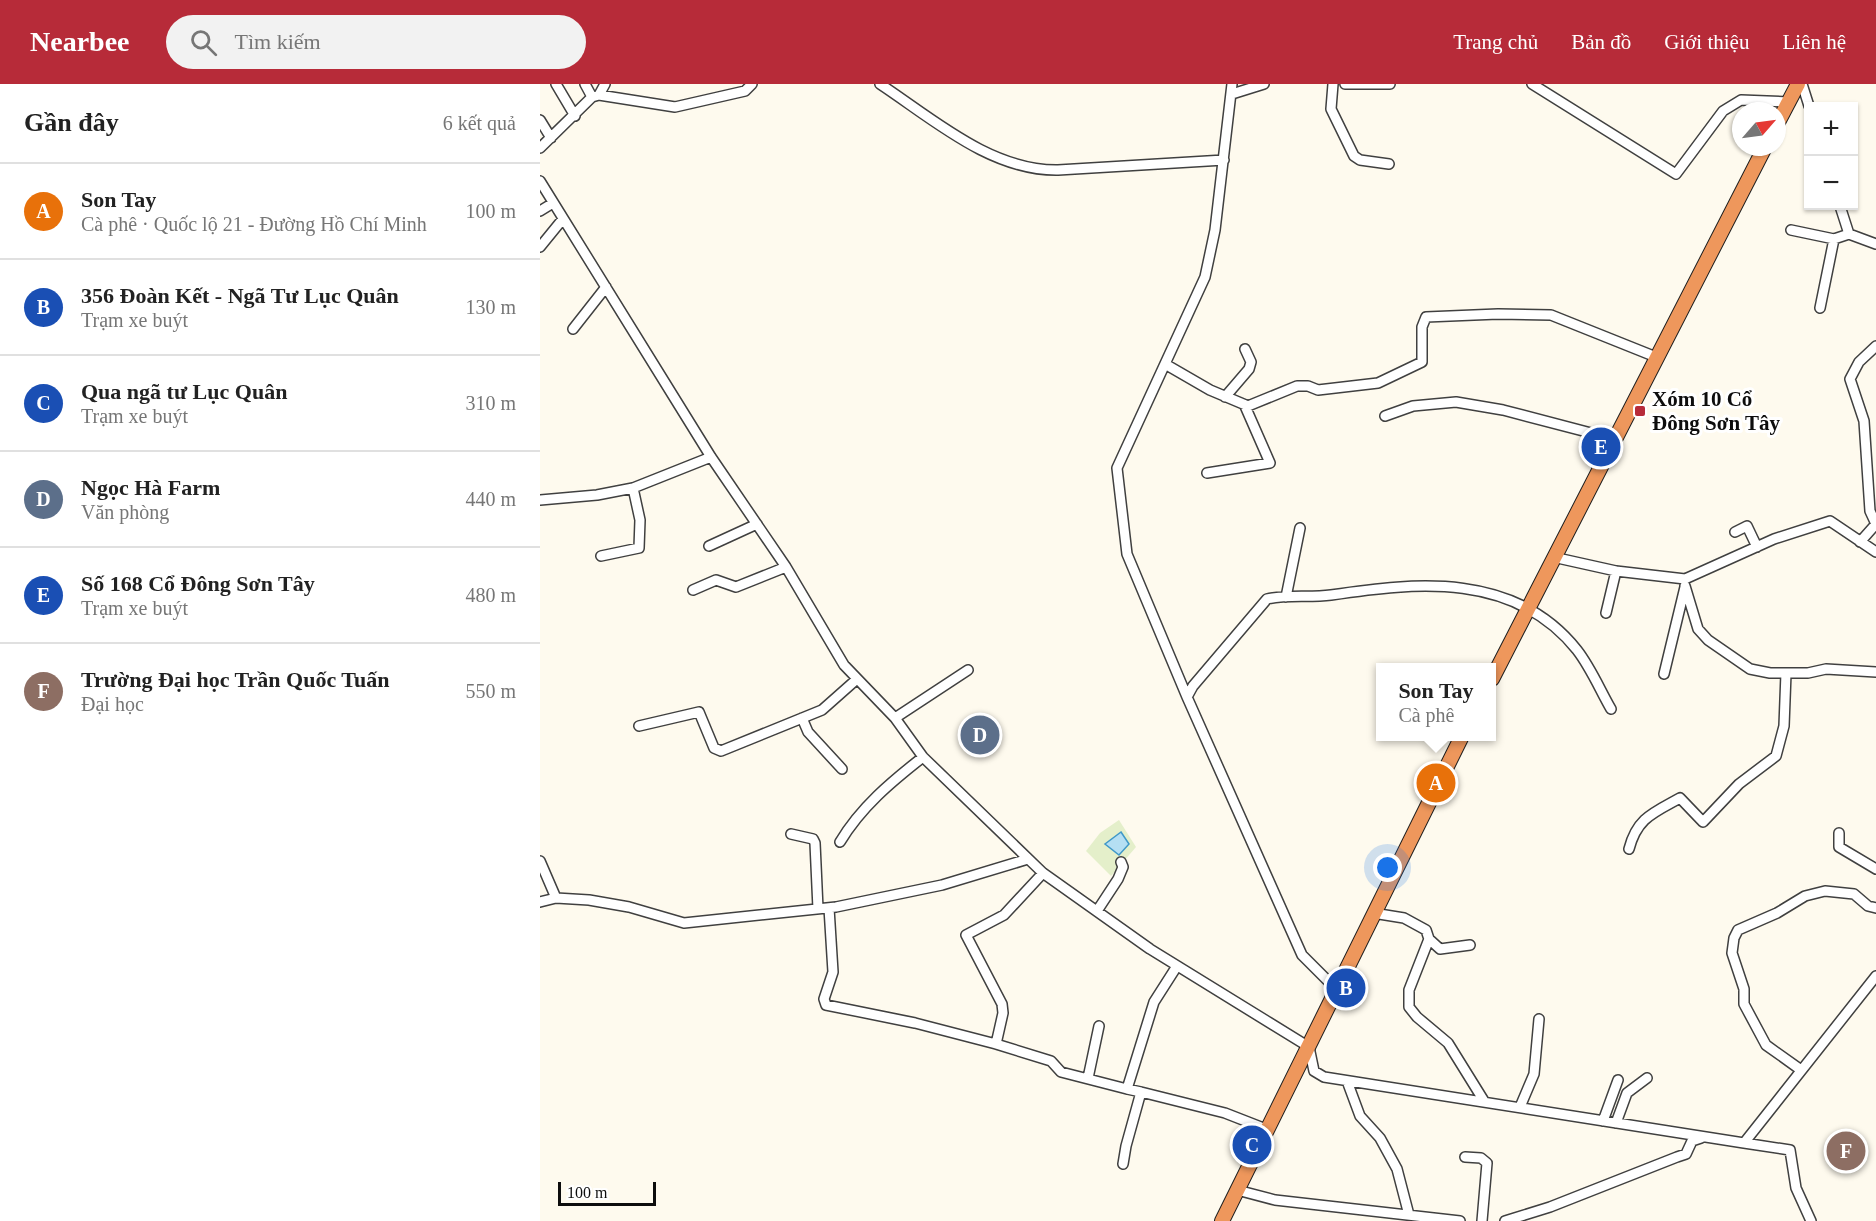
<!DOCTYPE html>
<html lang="vi">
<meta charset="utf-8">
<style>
:root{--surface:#fff;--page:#f2f2f2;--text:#222;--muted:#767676;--line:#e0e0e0;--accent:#b72b39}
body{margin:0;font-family:Georgia,serif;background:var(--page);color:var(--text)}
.controls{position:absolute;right:18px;top:18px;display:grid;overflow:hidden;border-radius:0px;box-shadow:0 2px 4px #0004}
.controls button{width:54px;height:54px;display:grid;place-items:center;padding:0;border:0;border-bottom:2px solid var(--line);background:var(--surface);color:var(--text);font:30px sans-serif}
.compass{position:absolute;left:1192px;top:18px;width:54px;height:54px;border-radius:50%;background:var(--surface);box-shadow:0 2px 4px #0004;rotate:62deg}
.scale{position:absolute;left:18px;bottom:15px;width:98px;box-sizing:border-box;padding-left:6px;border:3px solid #0d0d0d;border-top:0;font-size:16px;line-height:21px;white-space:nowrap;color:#0d0d0d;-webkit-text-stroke:4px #fff;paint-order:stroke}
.you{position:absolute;left:848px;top:784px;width:21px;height:21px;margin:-15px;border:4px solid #fff;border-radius:50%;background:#1a73e8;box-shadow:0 0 0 9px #1a73e833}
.badge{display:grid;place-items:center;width:39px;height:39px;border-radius:50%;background:var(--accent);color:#fff;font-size:20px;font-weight:700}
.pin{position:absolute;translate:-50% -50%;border:3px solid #fff;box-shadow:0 2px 6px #0006}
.popup{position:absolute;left:836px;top:579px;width:120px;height:78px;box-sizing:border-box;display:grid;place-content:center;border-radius:0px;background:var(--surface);filter:drop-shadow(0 2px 4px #0005);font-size:20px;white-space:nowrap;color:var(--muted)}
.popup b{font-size:22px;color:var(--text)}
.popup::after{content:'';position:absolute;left:50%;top:100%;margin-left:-12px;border:12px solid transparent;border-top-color:var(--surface)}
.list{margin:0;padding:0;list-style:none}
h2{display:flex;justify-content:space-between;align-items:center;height:78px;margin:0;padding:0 24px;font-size:26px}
h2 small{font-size:20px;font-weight:400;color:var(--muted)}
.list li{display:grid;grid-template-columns:39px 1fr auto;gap:18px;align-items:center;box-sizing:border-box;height:96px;padding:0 24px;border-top:2px solid var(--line)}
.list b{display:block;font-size:22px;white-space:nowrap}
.list p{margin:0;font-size:20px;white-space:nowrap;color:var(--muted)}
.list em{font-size:20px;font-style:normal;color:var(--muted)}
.icon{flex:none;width:33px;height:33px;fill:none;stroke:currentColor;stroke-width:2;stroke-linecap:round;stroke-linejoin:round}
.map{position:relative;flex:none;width:1336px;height:1137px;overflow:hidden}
header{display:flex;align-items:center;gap:36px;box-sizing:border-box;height:84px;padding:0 30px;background:var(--accent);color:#fff}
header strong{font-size:28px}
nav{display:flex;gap:33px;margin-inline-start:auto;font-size:21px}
.search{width:420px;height:54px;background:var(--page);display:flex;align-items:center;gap:15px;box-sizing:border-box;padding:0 21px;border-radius:33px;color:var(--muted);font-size:22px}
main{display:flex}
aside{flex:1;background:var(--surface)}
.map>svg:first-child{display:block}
.pitch{fill:#e4efca}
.water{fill:#b5dff3;stroke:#3f98c8;stroke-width:1.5}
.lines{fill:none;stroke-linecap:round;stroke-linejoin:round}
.minor-casing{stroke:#404040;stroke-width:12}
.highway-casing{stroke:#1e1e1e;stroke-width:16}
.minor{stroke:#fff;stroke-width:9}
.highway{stroke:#ee975c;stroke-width:14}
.poi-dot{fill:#b72b39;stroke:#fff;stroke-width:2}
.labels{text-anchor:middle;stroke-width:6;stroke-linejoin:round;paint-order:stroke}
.poi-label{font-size:21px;font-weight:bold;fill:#0d0d0d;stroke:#fff;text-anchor:start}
</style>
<header>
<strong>Nearbee</strong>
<div class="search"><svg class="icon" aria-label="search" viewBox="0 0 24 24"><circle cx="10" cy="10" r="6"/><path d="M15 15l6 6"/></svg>Tìm kiếm</div>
<nav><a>Trang chủ</a><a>Bản đồ</a><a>Giới thiệu</a><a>Liên hệ</a></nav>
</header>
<main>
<aside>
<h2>Gần đây<small>6 kết quả</small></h2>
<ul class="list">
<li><span class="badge" style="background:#e8710a">A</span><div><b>Son Tay</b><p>Cà phê · Quốc lộ 21 - Đường Hồ Chí Minh</p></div><em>100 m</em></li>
<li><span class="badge" style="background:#1a4fb4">B</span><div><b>356 Đoàn Kết - Ngã Tư Lục Quân</b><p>Trạm xe buýt</p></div><em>130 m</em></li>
<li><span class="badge" style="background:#1a4fb4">C</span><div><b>Qua ngã tư Lục Quân</b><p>Trạm xe buýt</p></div><em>310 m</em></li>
<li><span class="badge" style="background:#5c6f8a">D</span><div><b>Ngọc Hà Farm</b><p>Văn phòng</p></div><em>440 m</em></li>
<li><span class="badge" style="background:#1a4fb4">E</span><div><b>Số 168 Cổ Đông Sơn Tây</b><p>Trạm xe buýt</p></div><em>480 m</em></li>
<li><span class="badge" style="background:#8d6e63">F</span><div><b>Trường Đại học Trần Quốc Tuấn</b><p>Đại học</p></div><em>550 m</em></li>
</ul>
</aside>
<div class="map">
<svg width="1336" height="1137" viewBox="0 0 1336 1137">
<rect width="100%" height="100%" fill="#fefaee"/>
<path class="pitch" d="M579,736L596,763L571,792L546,767L560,749Z"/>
<path class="water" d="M581,748L589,760L579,771L565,760Z"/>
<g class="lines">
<g class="minor-casing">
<path id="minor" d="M16,0L35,32
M45,0L52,13
M340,0C393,35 451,87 518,86L684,76
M692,0L675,146L665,193L577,384L587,470L647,613L762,871L795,904
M793,0L791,25L814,72L820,76L849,80
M805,0H850
M992,0L1136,90L1183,27L1201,16L1249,18
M1262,0L1269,22
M692,10L724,0
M59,11L65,0
M0,36L11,54
M0,64L52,13L59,11L135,23L205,7L212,0
M0,97L171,373L246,483L304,581L355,634L383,673L503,789L610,865L769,963L774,987L784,993L1204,1059L1336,892
M1300,122L1309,150L1336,160
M0,127L13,119
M1251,146L1294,155L1309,150
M0,163L22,136
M1280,224L1294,155
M33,245L66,203
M625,280L670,306L708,322L757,302H768L778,306L838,299L882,278V243L886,233L958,230L1011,231L1116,273
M685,313L709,285L711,278L705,265
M845,332L873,322L916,318L963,326L1074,355
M667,389L730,379L705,322
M0,416L57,411L93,404L171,373
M1195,448L1207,442L1217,463
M1320,458L1336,440L1330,427L1324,337L1310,295L1319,278L1336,262
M169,462L217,440
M61,472L99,464L100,436L93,404
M1013,473L1076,487L1145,495L1234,455L1290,437L1336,468
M1145,502L1158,545L1168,556L1210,585L1230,589H1268L1286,585L1336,588
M153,506L176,496L196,503L246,483
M746,513L760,444
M1066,529L1076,487
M1124,590L1145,503
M647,613L653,602L727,515C748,510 769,514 791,511C877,498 975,488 1037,566C1051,584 1060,606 1071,625
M262,634L268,648L302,685
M355,634L428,586
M99,642L159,628L174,664L181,667L282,626L317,595
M1299,749V763L1336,785
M251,750L273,755L275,759L278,825
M300,758C321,723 351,698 383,673
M1089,765C1097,734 1113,729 1140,714L1163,738L1199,700L1236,672L1244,642L1246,589
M0,777L16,814
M0,818L16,814L49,816L89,823L144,839L296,823L402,801L488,775
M289,824L293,888L284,915L286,921L375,939L456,960L511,977L521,988L587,1005
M557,827L578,795L583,783L581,778
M833,829L864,834L886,846L889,855L900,865L930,861
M889,855L869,906V923L877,933L908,959L944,1017
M456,960L463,929L462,920L426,851L464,831L503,789
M1261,986L1226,961L1204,920V905L1192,869L1194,854L1198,846L1237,829L1265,812L1285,807L1314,810L1328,822L1336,824
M548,994L559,942
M807,997L820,1032L840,1054L857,1085L869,1131
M601,1008L685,1029L726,1045
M980,1023L994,990L999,935
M1063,1037L1078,996
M1076,1039L1087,1009L1107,994
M1204,1059L1250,1066L1256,1104L1271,1137
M925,1073L941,1074L947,1079L942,1137
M583,1080L586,1062L601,1008L587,1005L614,918L637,882
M697,1106L735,1116L920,1137
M965,1137L1010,1123L1137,1073L1146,1070L1152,1057L1161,1054"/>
</g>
<g class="highway-casing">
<path id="highway" d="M1237,40L1258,0
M952,595L1225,63
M682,1137L922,652"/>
</g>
<use href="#minor" class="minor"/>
<use href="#highway" class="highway"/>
</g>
<rect class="poi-dot" x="1094" y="321" width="12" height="12" rx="3"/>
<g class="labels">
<g class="poi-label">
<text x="1112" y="322">Xóm 10 Cổ<tspan x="1112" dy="24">Đông Sơn Tây</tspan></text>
</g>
</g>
</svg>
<div class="controls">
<button>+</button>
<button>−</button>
</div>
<svg class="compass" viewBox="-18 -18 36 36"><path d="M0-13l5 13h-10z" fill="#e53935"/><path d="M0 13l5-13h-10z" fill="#767676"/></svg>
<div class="scale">100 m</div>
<div class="you"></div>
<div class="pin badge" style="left:896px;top:699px;background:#e8710a">A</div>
<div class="popup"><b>Son Tay</b>Cà phê</div>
<div class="pin badge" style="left:806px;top:904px;background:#1a4fb4">B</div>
<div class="pin badge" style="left:712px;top:1061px;background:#1a4fb4">C</div>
<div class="pin badge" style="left:440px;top:651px;background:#5c6f8a">D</div>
<div class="pin badge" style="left:1061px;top:363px;background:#1a4fb4">E</div>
<div class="pin badge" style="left:1306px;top:1067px;background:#8d6e63">F</div>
</div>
</main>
